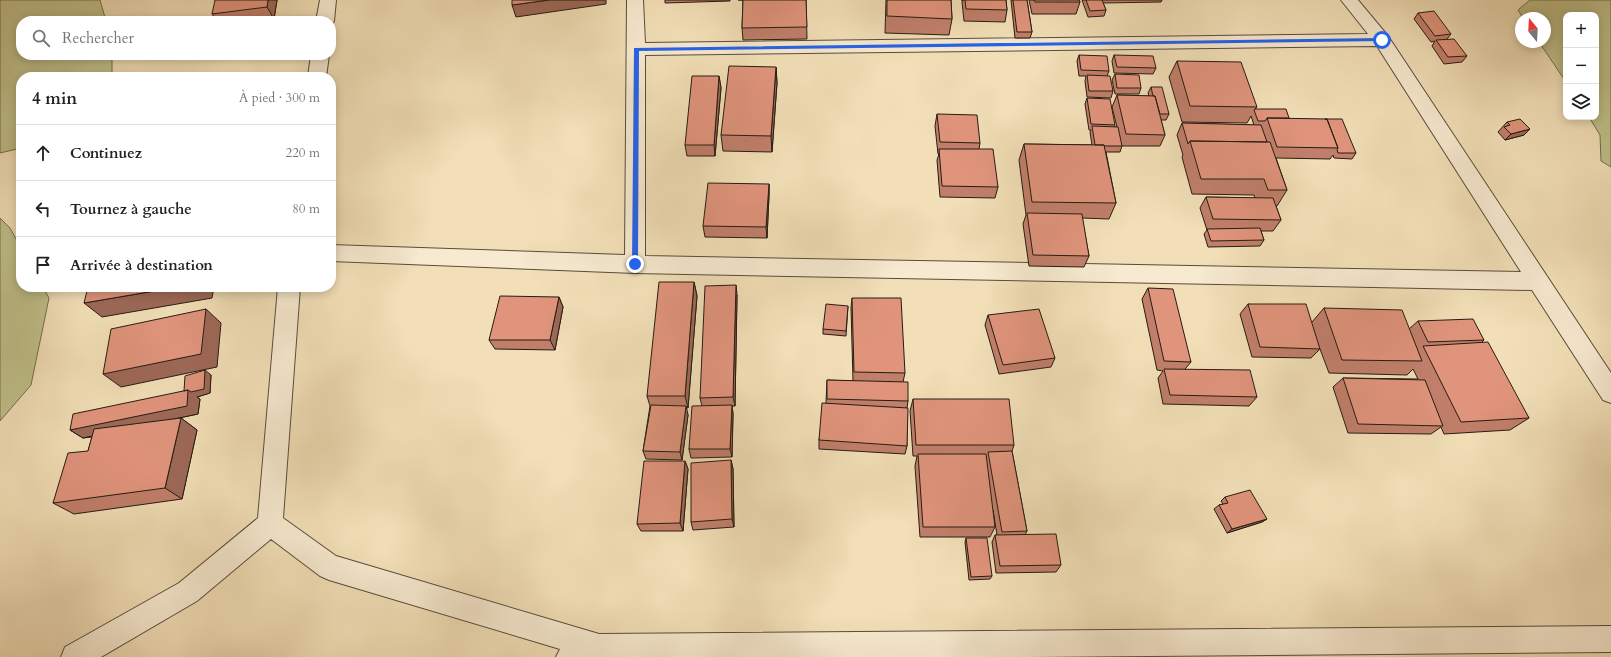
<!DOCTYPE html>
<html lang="fr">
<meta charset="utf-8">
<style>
:root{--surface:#fff;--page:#f2f2f2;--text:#202124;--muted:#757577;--line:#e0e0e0}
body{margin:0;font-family:Cardo,serif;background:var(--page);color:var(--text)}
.controls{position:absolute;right:12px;top:12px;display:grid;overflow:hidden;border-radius:8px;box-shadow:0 2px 10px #0003}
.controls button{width:36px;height:36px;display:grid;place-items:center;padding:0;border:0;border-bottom:1px solid var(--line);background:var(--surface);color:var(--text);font:20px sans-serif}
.compass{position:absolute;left:1515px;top:12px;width:36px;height:36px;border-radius:50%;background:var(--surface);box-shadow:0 2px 10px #0003;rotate:342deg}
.stop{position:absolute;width:12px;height:12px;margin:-9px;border:3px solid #2563eb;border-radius:50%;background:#fff}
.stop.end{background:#2563eb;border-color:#fff;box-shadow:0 1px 4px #0008}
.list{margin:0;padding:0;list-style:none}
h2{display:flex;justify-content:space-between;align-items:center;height:52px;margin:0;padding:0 16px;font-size:17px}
h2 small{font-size:13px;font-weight:400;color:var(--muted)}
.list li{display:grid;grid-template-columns:26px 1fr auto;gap:12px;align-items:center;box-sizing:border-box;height:56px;padding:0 16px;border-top:1px solid var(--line)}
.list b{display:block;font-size:15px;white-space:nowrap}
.list em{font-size:13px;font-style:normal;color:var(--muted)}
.icon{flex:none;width:22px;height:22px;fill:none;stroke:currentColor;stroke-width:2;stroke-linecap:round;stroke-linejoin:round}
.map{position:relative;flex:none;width:1611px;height:657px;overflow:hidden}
.search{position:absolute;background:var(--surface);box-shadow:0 2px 10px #0003;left:16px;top:16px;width:320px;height:44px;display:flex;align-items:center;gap:10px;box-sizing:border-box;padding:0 14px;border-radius:16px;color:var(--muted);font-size:15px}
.panel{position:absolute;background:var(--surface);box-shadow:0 2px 10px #0003;left:16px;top:72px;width:320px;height:220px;border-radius:16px}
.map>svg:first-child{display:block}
.green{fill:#c0c08a;stroke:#726e4e}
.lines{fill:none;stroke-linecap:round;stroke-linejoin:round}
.minor-casing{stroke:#584d3b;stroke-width:2}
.minor{fill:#f7ead0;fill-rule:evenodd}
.wall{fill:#c17f6b;stroke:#241c12}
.shaded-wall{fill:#9d6857;stroke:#241c12}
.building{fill:#e0947c;stroke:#241c12}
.route{fill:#2563eb}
</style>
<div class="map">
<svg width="1611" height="657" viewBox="0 0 1611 657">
<rect width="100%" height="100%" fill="#f2dfb7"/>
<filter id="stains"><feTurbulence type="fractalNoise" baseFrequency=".005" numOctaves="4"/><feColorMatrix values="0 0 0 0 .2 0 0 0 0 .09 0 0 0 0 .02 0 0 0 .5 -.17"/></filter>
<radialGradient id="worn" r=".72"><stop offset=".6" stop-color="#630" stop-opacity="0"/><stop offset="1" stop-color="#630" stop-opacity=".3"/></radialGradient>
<path class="green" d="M0,0H100L106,21H21V55H112V77H21V148L0,153Z
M1530,0H1611V167L1601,161L1600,135L1589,117H1596V15H1566V82L1539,42H1545V18H1523L1518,10Z
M0,218L10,228L21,248V287H43L49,298L31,385L0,421Z"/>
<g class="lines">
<g class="minor-casing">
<path id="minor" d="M320,0H336L334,21L331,25V21H316Z
M627,0H643L645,43L1368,34L1341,0H1358L1388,36L1611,373V403L1603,400L1532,290L635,273L331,261V245L625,255ZM1377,46L1521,272L645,256V55Z
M311,55H329L326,77H308Z
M278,287H300L283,518L336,556L599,634L1611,626V652L1031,657H556L560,649L329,580L320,576L271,539L197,601L101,657H61L65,647L179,583L258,518Z"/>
</g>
<use href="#minor" class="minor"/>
</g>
<path class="wall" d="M277,0L274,19L259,21H217L212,14Z
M665,0H730V1L665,3Z
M738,0H806L807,39L743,40L742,28L743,0Z
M886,0H951L952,19L949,35L885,33Z
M961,0H1006L1007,10L1005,22L964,21L962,2L963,0Z
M1011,0H1027L1032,32L1030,38H1015Z
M1029,0H1079L1080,2L1076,14H1032Z
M1082,0H1162L1161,2L1103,3L1106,10L1104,16L1088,17Z
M1418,13L1451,34L1447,39L1467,56L1462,62L1444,64L1432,46L1435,41L1431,42L1414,19Z
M1079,55L1109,71L1107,76L1113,91L1111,98L1087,97L1085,81L1086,76H1079L1077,61Z
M1114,55L1156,68L1153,74L1114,73L1112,61Z
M1177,61L1257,107L1255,109L1289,118L1356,153L1352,159L1334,158L1333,155L1330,159L1276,158L1287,190L1277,206H1276L1281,220L1273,231H1261L1264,240L1260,246L1208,247L1204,234L1207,230L1200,208L1206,197L1255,198L1254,195L1192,194L1182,157L1183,155L1177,135L1182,123L1254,125L1251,116L1247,123L1182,122L1169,77Z
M776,67L777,83L772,152L723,151L721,135Z
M1115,74L1141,88L1139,94H1115L1112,80Z
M719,76L721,88L715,156H687L685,145Z
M1151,87L1169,114L1166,120H1161L1165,135L1160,146H1122L1120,152H1106L1116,203L1109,219L1082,218L1089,256L1084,267L1029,266L1023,224L1026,215L1019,160L1024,144L1092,145L1090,132L1091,130H1089L1085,104L1087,98L1115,125L1114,127H1117L1112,107L1117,95L1149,96L1148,93Z
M937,114L980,143L979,149L998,187L995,198L940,197L937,160L939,154H938L935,126Z
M1507,122L1524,135L1505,140L1498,132Z
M769,184V195L767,238L705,237L703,226Z
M694,282L697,296L688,408H686L688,415L682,460L646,459L643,451L650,406L647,396Z
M1148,288L1191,362L1185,369L1257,397L1249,406L1163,404L1158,378L1163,371L1157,370L1142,299Z
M737,295L735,406H732L733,414L732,457L691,458L689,449L702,406L700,398Z
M559,297L563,307L555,350L495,349L489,340Z
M852,298L905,373L903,382L908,401L907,408V446L905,454L819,449V440L826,403L827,380L853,381L851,308Z
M1248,304L1312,322L1324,308L1409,329L1418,321L1484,340L1481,343L1529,418L1510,430L1444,434L1441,427L1431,434L1348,433L1333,387L1343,378L1418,379L1413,369L1407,375L1329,373L1320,349L1311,358L1252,357L1240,314Z
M848,306L846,336L823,334V329Z
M988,315L1055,358L1051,367L999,374L985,325Z
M211,375L210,393L197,397L200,399L198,414L179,418H181L197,430L182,499L74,514L53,503L88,451L92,437L83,438L70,430L184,391Z
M913,399L1014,445L1012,451L1027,531L1025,535L1061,565L1056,572L996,573L992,542L995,535H997L993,510L995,527L990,537H920L915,466L917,456H913L910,411Z
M731,460L733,469L734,527L693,530L691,522Z
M685,461L688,469L683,531H641L637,524Z
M1225,497L1267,519L1262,522L1227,533L1214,509L1219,505L1223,504L1221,501Z
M966,538L992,576L990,579L969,580L965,542Z"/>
<path class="shaded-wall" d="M268,0H277L274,19L267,7Z
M549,0H606V4L516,17L512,5Z
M776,67L777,83L772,152L771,136Z
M719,76L721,88L715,156L714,145Z
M1530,129L1524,135L1505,140L1511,134Z
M769,184V195L767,238L766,227Z
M694,282L697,296L688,408L685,396Z
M736,285L737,295L735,406L733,397Z
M178,287H214L212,298L102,317L84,303Z
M559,297L563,307L555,350L550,340Z
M206,309L221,323L217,367L121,387L103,374Z
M205,370L211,375L210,393L197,397L200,399L198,414L83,438L70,430L188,390Z
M732,405L733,414L732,457L730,449Z
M686,406L688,415L682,460L680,452Z
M181,418L197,430L182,499L165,488Z
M731,460L733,469L734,527L732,519Z
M685,461L688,469L683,531L680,523Z
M1267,519L1262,522L1227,533L1232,529Z"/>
<path class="building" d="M215,0H268L267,7L212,14Z
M512,0H549L512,5Z
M743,0H806L807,27L742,28Z
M887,0H951L952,19L887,16Z
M965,0H1006L1007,10L966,9Z
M1013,0H1027L1032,32H1017Z
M1034,0H1079L1080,2H1035Z
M1086,0H1102L1106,10L1090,11Z
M1434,11L1451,34L1435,36L1418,13Z
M1454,39L1467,56L1448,57L1436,40Z
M1079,55L1107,56L1109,71L1081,70Z
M1114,55L1153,56L1156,68L1117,67Z
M1177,61L1241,62L1257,107L1190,106Z
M729,66L776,67L771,136L721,135Z
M1115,74L1139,75L1141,88H1117Z
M1087,75L1110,76L1113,91H1089Z
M692,76H719L714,145H685Z
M1151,87H1162L1169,114H1160L1155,96H1153Z
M1117,95L1155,96L1165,135L1126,134Z
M1087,98L1110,99L1115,125L1091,124Z
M1255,109H1286L1289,118H1267L1265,121H1258L1254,110Z
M937,114L977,115L980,143L940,142Z
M1267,118L1327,119L1338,148L1277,147Z
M1325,119H1342L1356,153H1338L1337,150L1338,148L1327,119Z
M1520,119L1530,129L1511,134L1504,127L1510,125L1507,122Z
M1182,123L1261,125L1267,142L1190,141L1188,144Z
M1092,126L1118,127L1122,146H1105L1104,145H1095Z
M1190,141L1270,142L1287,190H1268L1264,179H1201Z
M1024,144L1104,145L1116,203L1032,202Z
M939,149H993L998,187L942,186Z
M708,183L769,184L766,227L703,226Z
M1206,197L1273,198L1281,220L1213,219Z
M1027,213L1082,214L1089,256L1033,255Z
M1260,228L1264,240L1211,241L1207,229Z
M659,282H694L685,396H647Z
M736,285L733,397L700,398L705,286Z
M88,287H178L84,303Z
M1148,288L1173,289L1191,362L1164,361Z
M500,296L559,297L550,340H489Z
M852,298H901L905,373L854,372Z
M826,304L848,306L846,331L823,329Z
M1248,304H1306L1320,349L1260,347Z
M1324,308L1402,310L1422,361L1342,360Z
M206,309L201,354L103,374L111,329Z
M1039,309L1055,358L1003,365L988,315Z
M1473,319L1484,340L1428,342L1418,321Z
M1488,342L1529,418L1461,422L1423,346Z
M1164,369L1250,370L1257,397L1170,395Z
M205,370L204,389L191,392L188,390L184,391L185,376Z
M1343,378L1425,380L1443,426L1358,424Z
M827,380L908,382V401L827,399Z
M188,390L187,406L70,430L73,414Z
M913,399H1009L1014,445H916Z
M822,403L908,408L907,446L819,440Z
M651,405L686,406L680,452L643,451Z
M732,405L730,449H689L692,406Z
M181,418L165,488L53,503L68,453L88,451L94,429Z
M1012,451L1027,531L1002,532L988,452Z
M918,454H986L995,527H923Z
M731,460L732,519L691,522V463Z
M644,461H685L680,523L637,524Z
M1250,490L1267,519L1232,529L1219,505L1228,503L1225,497Z
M1056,534L1061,565L1000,566L995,535Z
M966,538H987L992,576L971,577Z"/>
<path class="route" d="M1382,38L1384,40L1383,41L639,51L638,264L635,267L632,264L634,48Z"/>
<rect width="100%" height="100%" filter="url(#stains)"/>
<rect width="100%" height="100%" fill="url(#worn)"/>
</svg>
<div class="controls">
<button>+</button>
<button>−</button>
<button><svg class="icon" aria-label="layers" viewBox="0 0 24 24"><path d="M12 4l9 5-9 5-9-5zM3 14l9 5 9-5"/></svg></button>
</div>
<svg class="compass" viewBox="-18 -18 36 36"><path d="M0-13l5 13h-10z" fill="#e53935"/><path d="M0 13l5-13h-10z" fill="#757577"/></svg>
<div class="stop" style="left:1382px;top:40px"></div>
<div class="stop end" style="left:635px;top:264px"></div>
<div class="search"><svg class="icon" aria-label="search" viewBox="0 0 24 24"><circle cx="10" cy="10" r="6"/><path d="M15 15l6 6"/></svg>Rechercher</div>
<section class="panel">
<h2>4 min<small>À pied · 300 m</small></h2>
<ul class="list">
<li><svg class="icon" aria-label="ahead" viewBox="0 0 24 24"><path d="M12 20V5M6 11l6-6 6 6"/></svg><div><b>Continuez</b></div><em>220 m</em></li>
<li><svg class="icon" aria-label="left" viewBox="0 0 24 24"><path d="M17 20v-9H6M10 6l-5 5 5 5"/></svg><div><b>Tournez à gauche</b></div><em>80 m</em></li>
<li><svg class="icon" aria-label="arrive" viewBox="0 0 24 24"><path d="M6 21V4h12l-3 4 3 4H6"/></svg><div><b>Arrivée à destination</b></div></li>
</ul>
</section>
</div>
